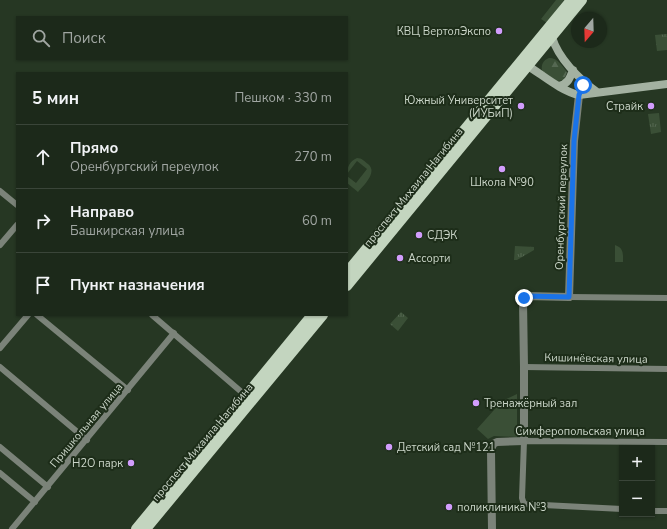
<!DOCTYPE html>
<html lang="ru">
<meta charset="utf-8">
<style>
:root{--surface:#1c291a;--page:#293527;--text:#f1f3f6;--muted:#a0a6a2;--line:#3a4539}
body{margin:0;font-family:"Nunito Sans",sans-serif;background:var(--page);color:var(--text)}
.controls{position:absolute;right:12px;bottom:12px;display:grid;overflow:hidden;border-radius:0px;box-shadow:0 1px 3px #0004}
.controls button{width:36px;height:36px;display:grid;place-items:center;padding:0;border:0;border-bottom:1px solid var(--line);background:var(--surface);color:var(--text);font:20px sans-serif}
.compass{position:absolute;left:571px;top:12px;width:36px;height:36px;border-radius:50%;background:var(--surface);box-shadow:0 1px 3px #0004;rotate:199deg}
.stop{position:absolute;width:12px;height:12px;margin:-9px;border:3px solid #1a73e8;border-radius:50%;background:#fff}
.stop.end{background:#1a73e8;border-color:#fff;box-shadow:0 1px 4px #0008}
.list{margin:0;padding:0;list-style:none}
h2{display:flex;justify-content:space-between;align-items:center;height:52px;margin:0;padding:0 16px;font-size:17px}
h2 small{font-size:13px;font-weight:400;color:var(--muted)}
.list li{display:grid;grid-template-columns:26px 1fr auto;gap:12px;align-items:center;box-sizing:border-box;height:64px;padding:0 16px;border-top:1px solid var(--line)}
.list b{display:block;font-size:15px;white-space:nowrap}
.list p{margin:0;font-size:13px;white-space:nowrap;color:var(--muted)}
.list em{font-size:13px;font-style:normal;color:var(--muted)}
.icon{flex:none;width:22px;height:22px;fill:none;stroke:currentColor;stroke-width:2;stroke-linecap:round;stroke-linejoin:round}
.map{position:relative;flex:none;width:667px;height:529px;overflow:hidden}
.search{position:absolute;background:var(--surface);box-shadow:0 1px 3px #0004;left:16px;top:16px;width:332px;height:44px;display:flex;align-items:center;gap:10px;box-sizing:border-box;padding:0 14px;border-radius:0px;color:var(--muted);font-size:15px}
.panel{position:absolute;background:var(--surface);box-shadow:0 1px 3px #0004;left:16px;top:72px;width:332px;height:244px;border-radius:0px}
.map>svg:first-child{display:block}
.grass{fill:#3a4f36}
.forest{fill:url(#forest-firs)}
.park{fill:url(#park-tufts)}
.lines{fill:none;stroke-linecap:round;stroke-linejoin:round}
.minor{stroke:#7b8379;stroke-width:6}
.tertiary{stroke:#7b8379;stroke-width:8}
.secondary{stroke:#a3b1a1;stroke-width:8}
.primary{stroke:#c3d5bf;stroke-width:10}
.route{stroke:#1a73e8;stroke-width:5}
.poi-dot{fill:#d29dfd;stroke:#1d2d19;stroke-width:1.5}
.labels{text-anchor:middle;stroke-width:4;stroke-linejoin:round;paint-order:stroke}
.poi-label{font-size:11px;fill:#cbd6c9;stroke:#1d2d19;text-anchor:start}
.street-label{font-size:11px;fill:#cbd6c9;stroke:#1d2d19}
</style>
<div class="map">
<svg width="667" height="529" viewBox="0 0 667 529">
<defs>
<pattern id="forest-firs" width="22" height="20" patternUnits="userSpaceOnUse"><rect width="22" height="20" fill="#3a4f36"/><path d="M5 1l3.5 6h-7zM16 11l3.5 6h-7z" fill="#556852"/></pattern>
<pattern id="park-tufts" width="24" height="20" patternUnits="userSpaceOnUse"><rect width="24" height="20" fill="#3a4f36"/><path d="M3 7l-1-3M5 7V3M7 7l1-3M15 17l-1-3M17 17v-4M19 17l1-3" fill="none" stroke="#556852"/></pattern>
</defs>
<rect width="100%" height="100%" fill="#263723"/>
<path class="grass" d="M556,0H564L547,23L541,19Z
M357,158C362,158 364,161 368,164C378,172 364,185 358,192L347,183V176L356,183L367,169L357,161L347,174C347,167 350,161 357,158Z
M615,245C624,248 623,254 623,262H615Z
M517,394V437L494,436L488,439L477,429L502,401Z"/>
<path class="forest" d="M549,58C558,58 562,66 567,72L564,80L557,81L542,71C541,65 543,60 549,58Z"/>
<path class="park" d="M667,34V50L657,51L655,35Z
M659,113L661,132L651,134L648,114Z
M515,246L534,247V250L517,260H514Z
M401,312L408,318L398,331L390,324Z"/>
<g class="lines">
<path class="minor" d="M0,191L17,205
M0,245L17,225
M569,297L667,298
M37,315L128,390
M152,315L245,395
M0,348L28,315
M0,367L87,440
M524,367L667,369
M0,447L48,487
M0,473L35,502
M622,509L524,504L522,498L524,441L667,442
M652,511H667
M12,529L174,333"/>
<path class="tertiary" d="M492,529L491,451L493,444L497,442L524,441V367L523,301L524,298L527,296L569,297L574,141L579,95"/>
<path class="secondary" d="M552,37C558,58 579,79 597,92
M528,61V66C544,76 561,91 579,95L667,84
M559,86C568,84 570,78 573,70"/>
<path class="primary" d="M347,272L571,0
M347,286L582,0
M136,529L312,315
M146,529L323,315"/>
</g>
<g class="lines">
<path class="route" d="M524,298L527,296L569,297L574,141L579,95L583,85"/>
</g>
<g class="poi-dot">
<circle cx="499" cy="31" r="4"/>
<circle cx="521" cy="106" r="4"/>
<circle cx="651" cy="106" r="4"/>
<circle cx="502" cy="169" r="4"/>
<circle cx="419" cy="235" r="4"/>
<circle cx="400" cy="258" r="4"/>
<circle cx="476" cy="403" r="4"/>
<circle cx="389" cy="447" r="4"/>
<circle cx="131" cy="463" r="4"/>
<circle cx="449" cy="507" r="4"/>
</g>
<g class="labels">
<g class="poi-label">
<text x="491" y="35" text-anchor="end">КВЦ ВертолЭкспо</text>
<text x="513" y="104" text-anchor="end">Южный Университет<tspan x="513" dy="13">(ИУБиП)</tspan></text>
<text x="643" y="110" text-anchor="end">Страйк</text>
<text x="502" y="186" text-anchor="middle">Школа №90</text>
<text x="427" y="239">СДЭК</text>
<text x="408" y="262">Ассорти</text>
<text x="484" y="407">Тренажёрный зал</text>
<text x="397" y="451">Детский сад №121</text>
<text x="123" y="467" text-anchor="end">H2O парк</text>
<text x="457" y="511">поликлиника №3</text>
</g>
<g class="street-label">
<text transform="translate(413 187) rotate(-51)" y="4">проспект Михаила Нагибина</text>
<text transform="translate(561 207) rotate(-88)" y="4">Оренбургский переулок</text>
<text transform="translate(596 358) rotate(1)" y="4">Кишинёвская улица</text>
<text transform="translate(86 425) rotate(-50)" y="4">Пришкольная улица</text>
<text x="580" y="435">Симферопольская улица</text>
<text transform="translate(202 442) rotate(-50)" y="4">проспект Михаила Нагибина</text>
</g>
</g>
</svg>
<div class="controls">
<button>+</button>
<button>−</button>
</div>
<svg class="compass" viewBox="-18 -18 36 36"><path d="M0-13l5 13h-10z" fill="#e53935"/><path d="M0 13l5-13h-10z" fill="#a0a6a2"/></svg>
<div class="stop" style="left:583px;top:85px"></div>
<div class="stop end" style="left:524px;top:298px"></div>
<div class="search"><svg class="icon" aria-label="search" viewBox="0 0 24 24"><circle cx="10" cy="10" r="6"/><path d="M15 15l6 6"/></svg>Поиск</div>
<section class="panel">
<h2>5 мин<small>Пешком · 330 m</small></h2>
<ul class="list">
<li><svg class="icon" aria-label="ahead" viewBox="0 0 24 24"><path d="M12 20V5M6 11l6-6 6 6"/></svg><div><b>Прямо</b><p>Оренбургский переулок</p></div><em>270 m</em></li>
<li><svg class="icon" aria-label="right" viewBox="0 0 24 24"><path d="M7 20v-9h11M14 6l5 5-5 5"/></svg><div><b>Направо</b><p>Башкирская улица</p></div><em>60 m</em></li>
<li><svg class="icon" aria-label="arrive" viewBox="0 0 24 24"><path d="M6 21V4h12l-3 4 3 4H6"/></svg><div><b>Пункт назначения</b></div></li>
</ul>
</section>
</div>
